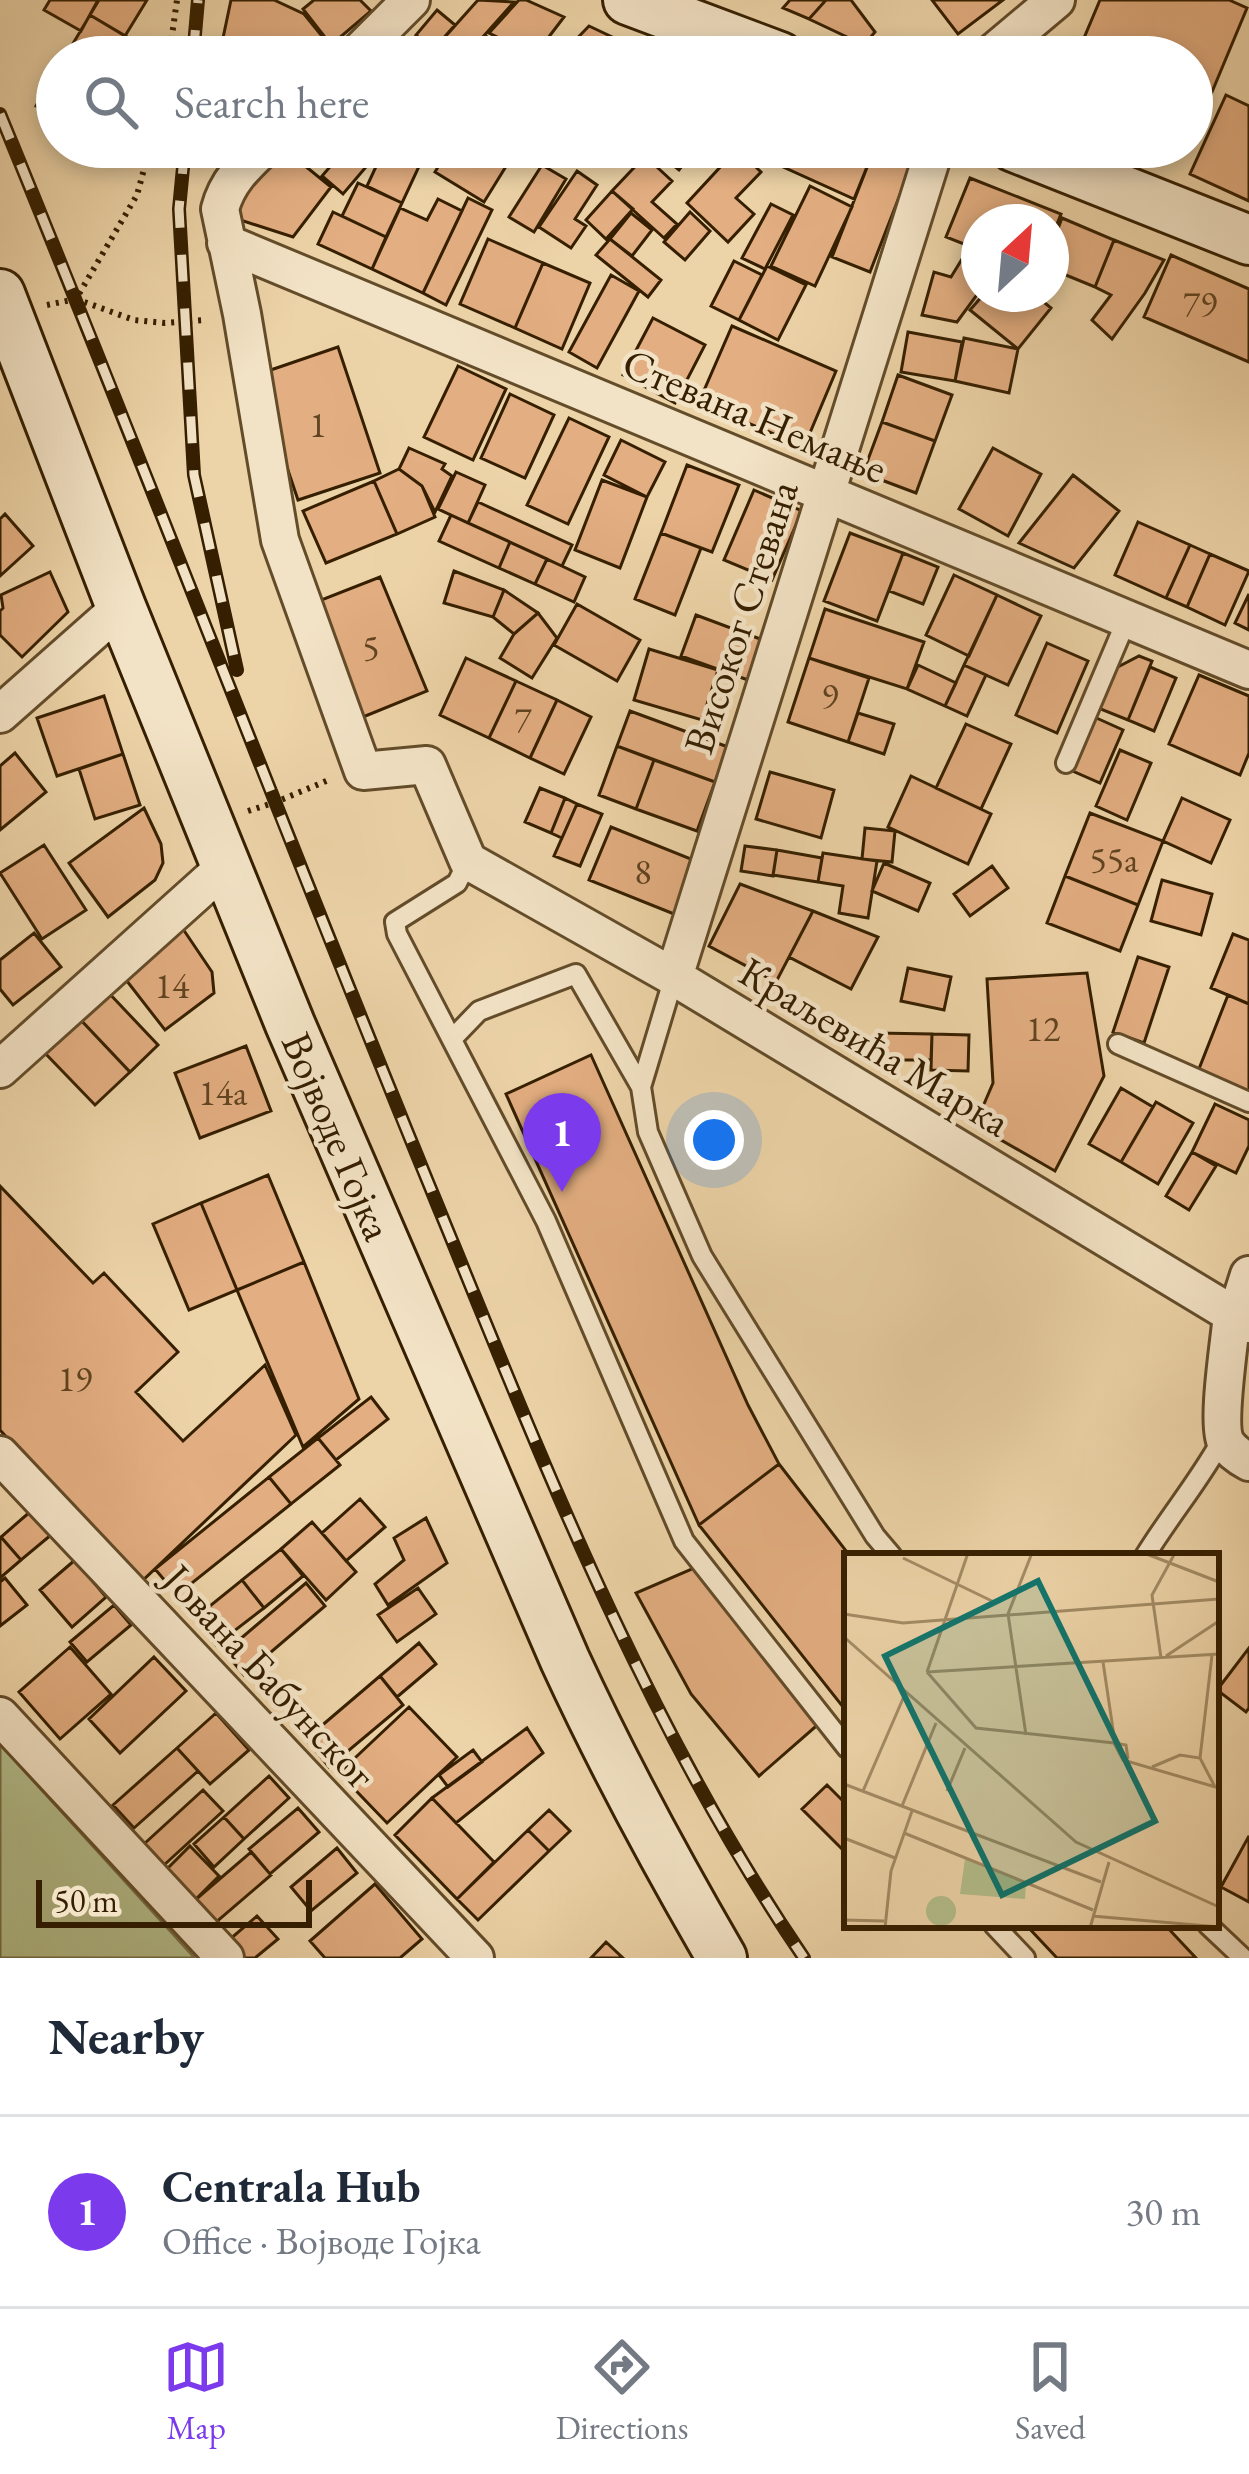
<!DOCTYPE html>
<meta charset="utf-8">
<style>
:root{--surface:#fff;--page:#f2f2f3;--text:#1f2937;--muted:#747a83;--line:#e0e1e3;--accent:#7c3aed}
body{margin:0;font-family:"EB Garamond",serif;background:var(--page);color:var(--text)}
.compass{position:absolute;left:961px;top:204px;width:108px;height:108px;border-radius:50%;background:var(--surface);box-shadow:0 6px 18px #0003;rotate:26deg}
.scale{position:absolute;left:36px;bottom:30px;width:276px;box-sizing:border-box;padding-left:12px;border:6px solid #351f00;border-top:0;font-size:33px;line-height:42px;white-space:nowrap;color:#351f00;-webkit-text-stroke:9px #f3e3c6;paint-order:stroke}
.you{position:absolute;left:714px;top:1140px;width:42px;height:42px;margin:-30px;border:9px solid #fff;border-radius:50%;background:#1a73e8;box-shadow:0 0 0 18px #1a73e833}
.badge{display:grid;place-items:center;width:78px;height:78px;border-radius:50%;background:var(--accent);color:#fff;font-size:39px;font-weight:700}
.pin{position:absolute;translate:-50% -99px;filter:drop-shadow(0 3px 6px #0008)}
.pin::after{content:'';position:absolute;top:63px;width:42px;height:36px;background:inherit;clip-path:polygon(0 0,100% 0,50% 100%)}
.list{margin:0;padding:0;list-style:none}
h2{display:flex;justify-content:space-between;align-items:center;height:156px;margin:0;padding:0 48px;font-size:51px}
h2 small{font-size:39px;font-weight:400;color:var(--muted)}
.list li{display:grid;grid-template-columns:78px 1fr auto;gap:36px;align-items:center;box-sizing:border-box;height:192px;padding:0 48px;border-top:3px solid var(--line)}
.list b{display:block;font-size:45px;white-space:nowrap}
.list p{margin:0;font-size:39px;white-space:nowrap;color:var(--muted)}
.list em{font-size:39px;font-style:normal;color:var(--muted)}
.icon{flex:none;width:66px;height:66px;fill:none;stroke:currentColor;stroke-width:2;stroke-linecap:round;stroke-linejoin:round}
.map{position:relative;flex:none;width:1249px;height:1958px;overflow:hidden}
.search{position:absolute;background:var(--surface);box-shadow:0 6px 18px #0003;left:36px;right:36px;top:36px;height:132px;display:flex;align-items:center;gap:30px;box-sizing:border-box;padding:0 42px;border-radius:66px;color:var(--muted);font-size:45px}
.sheet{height:348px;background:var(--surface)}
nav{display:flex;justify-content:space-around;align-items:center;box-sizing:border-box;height:168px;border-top:3px solid var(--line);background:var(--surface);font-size:33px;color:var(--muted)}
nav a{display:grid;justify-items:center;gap:6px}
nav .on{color:var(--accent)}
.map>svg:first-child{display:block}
.green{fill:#b3be8b;stroke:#746e46;stroke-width:3}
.building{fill:#e3ae81;stroke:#351f00;stroke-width:3}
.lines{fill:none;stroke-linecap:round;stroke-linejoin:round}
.lane-casing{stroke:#634c2a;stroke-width:24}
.street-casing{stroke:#634c2a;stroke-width:42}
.secondary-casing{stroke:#351f00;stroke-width:54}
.path{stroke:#351f00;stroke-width:6;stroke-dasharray:3 6;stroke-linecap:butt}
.lane{stroke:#f3e3c6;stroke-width:18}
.street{stroke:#f3e3c6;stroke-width:36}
.secondary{stroke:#f3e3c6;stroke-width:48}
.rail-casing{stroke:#351f00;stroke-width:14}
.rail{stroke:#f3e3c6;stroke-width:9;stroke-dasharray:27;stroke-linecap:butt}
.labels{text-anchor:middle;stroke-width:9;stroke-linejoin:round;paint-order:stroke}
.number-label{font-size:36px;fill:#604320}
.street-label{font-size:42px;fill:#351f00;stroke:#f3e3c6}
.inset-road{fill:none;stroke:#a38c65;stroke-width:3}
.view{fill:#0f766e;fill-opacity:0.15;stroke:#0f766e;stroke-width:6}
.inset-edge{fill:none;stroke:#351f00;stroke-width:6}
</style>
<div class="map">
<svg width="1249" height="1958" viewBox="0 0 1249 1958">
<rect width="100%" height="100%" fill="#edd4a8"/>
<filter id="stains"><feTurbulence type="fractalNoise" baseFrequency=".00167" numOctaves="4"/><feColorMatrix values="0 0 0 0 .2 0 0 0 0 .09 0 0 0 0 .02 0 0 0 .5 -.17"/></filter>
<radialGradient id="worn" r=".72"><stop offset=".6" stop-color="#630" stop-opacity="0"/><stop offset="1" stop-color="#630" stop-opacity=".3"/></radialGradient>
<path class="green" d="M0,1744L194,1957L193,1958H0Z"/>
<path class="building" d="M50,0H98L81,31L44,10Z
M99,0H147L125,36L90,15Z
M231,0H274L304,14L330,46L317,57H219Z
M314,0H360L371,11L331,45L303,9Z
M478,0L514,2L465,57H427Z
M519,0H526L564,17L535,55L489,33Z
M790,0H826L809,19L783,8Z
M826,0H851L875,32L864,45L809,19Z
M932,0H1003L958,34Z
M1100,0H1229L1247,8L1199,123L1192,120V57H1076Z
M437,10L455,25L433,50L416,35Z
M90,15L134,41L124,57H65Z
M589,26L629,45L618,57L560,56Z
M485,35L499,48L491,57H465Z
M636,42L666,57H624Z
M57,70V114L55,117L36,106Z
M1226,95L1249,106V201L1190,174Z
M83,147H116L100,165Z
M309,147H347L332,166Z
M347,147H383L343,194L322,176Z
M385,147H394L422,160L402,203L367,186Z
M450,147H518L484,202L435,172Z
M594,147H630L613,165Z
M650,147H697L679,170Z
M783,147H875L854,199L770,161Z
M875,147H891L915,156L870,272L832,257Z
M737,149L761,172L736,198L754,214L728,242L687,203Z
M288,152L331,187L293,237L231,217L230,196Z
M645,156L672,181L652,202L677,224L664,238L612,191Z
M542,165L566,179L534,232L509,217Z
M577,171L597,185L575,219L586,226L571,248L539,227Z
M970,178L1061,214L1051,239V222H979V250L946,237Z
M358,183L402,203L386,237L342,216Z
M810,186L852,207L815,286L771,266Z
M612,191L633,209L606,239L586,220Z
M468,198L492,210L446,305L423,293Z
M438,199L462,211L423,293L372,269L400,208L427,220Z
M771,204L793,215L765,269L742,258Z
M333,212L386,237L372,269L318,244Z
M690,212L710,231L685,260L664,242Z
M631,213L652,230L632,256L610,239Z
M1062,218L1114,240L1095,287L1051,269V247Z
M488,239L543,263L515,328L460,304Z
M610,239L661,280L648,297L596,255Z
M1114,240L1164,260L1145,293L1112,339L1092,320L1111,295L1095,287Z
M970,246L979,250V292L957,322L922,315L934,272L951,277Z
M1171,255L1249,289V362L1144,317Z
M734,261L762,275L739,320L711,306Z
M543,263L590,283L562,349L515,328Z
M767,266L806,285L778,340L739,320Z
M611,275L639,291L597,368L569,352Z
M984,294H1034L1051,308L1018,349L970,310Z
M653,318L705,345L675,403L623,375Z
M732,326L836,371L804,447L699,402Z
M908,332L962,342L955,381L901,372Z
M964,338L1018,349L1009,393L955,381Z
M338,347L380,473L298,500L256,375Z
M458,366L506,389L473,460L424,437Z
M898,375L952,395L935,441L882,422Z
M510,394L554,415L525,478L481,458Z
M569,418L609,437L568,524L527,505Z
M882,422L935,441L916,493L863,473Z
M621,440L665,462L647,497L604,475Z
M409,448L445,464L442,469L452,476L435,512L422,486L399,469Z
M993,448L1041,474L1008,536L959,509Z
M687,465L739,485L712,552L661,533Z
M399,469L422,486L435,517L397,534L374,481Z
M456,472L485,485L468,523L438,509Z
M1073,475L1119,511L1074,568L1019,543Z
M602,480L647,497L620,568L575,550Z
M374,481L397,534L326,563L303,511Z
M754,490L802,511L772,580L724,560Z
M478,502L572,545L562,566L468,523Z
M5,514L33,546L0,576V519Z
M451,515L510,542L499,568L439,541Z
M1138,522L1190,545L1166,598L1115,575Z
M661,533L701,548L675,615L635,599Z
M850,533L903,553L877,621L824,601Z
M510,542L547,559L535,584L499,568Z
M1190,545L1210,554L1187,607L1166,598Z
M903,553L938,567L923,604L889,591Z
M1210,554L1249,571L1225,625L1187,607Z
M547,559L585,577L574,602L535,584Z
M454,571L504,590L493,617L444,603Z
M50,572L68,612L22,657L0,635V611L3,608L1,595Z
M954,575L997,595L969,656L926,635Z
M380,577L427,691L363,717L316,602Z
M504,590L538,613L514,634L493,617Z
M1249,594V630L1235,623Z
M997,595L1041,616L1008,685L964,665Z
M577,604L640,640L617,681L554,645Z
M825,609L924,642L907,689L809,658Z
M538,613L557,638L532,678L500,658L514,634Z
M696,615L763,640L748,680L681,656Z
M1047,643L1088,661L1057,733L1016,715Z
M649,649L718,670L702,720L634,700Z
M1139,656L1152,661L1128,720L1098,708L1114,669Z
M466,658L516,681L489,738L440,715Z
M809,658L869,678L848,742L788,722Z
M918,665L956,683L945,706L907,689Z
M964,665L986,675L967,716L945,706Z
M1150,667L1176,678L1154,731L1128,720Z
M1199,675L1249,696V753L1240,775L1169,744Z
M516,681L557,700L530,758L489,738Z
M104,696L123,754L57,776L37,718Z
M557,700L591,717L564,774L530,758Z
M630,711L728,747L715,782L617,746Z
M858,713L894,724L884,754L848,742Z
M1092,716L1123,730L1100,783L1068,769Z
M966,724L1011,744L981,809L936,788Z
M617,746L654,760L636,809L599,795Z
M1120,750L1151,763L1127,820L1096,806Z
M15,753L46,792L0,830V766Z
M123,754L140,805L95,819L79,769Z
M654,760L715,782L697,831L636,809Z
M770,772L834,790L821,838L756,819Z
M911,776L991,814L968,864L888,827Z
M540,788L565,798L551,833L525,822Z
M565,798L577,804L562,838L551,833Z
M1182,798L1230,820L1211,863L1163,841Z
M577,804L602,814L580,866L554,856Z
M144,808L161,844L163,863L155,880L108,917L69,863Z
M1090,813L1163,841L1138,905L1065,876Z
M611,827L696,861L674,914L589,880Z
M865,828L895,831L892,862L862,859Z
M44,845L86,910L42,939L0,873Z
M745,846L777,850L773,876L741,871Z
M777,850L822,858L818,882L773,875Z
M823,853L877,861L868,918L839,913L843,886L818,882Z
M884,863L930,883L918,911L872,891Z
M992,866L1008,888L970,916L954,894Z
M1065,876L1138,905L1120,951L1047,923Z
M1162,880L1212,894L1201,935L1151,921Z
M740,884L813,911L776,982L709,946Z
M813,911L878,937L851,989L789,957Z
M183,929L212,972L214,993L165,1030L123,976Z
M34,933L61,967L13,1005L0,989V960Z
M1233,934L1249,940V1004L1211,988Z
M1138,957L1169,967L1144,1043L1113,1032Z
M908,968L951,977L944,1010L901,1001Z
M1087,973L1104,1076L1055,1171L975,1125L993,1083L987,979Z
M106,990L158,1045L130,1072L78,1017Z
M1228,995L1249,1004V1095L1197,1074Z
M78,1017L130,1072L95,1105L43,1051Z
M876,1033L932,1034L931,1060H876Z
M932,1034L969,1035L968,1071L931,1070Z
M246,1046L271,1111L200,1138L175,1073Z
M591,1055L748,1405L779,1464L699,1525L506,1094Z
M1121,1088L1153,1107L1121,1162L1089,1144Z
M1156,1102L1193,1123L1158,1184L1121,1162Z
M1215,1104L1249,1120V1146L1236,1173L1192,1152Z
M1192,1152L1216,1166L1189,1210L1166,1196Z
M268,1175L304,1262L237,1290L201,1203Z
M0,1186L93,1283L104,1273L178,1352L136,1392L183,1441L265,1365L296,1435L141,1582L0,1430Z
M201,1203L237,1290L189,1310L153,1224Z
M304,1262L359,1399L303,1447L237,1290Z
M371,1397L388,1419L336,1460L318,1438Z
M318,1438L340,1465L291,1504L269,1477Z
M779,1464L850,1556H847V1712L699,1525Z
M269,1477L291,1504L177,1595L155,1569Z
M360,1499L385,1527L346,1561L322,1533Z
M31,1511L51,1535L21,1560L1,1537Z
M426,1518L447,1563L388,1605L375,1584L404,1560L394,1538Z
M312,1522L356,1572L326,1600L281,1549Z
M1,1537L21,1560L0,1578V1538Z
M281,1549L303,1576L264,1608L242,1580Z
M75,1560L106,1597L72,1627L40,1590Z
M694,1568L822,1721L759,1776L691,1694L636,1593Z
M5,1578L27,1605L0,1626V1582Z
M242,1580L264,1608L216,1645L195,1618Z
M306,1583L325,1606L244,1675L225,1652Z
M418,1588L436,1614L397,1642L378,1615Z
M114,1605L131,1625L87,1662L70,1642Z
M419,1643L436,1664L397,1697L380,1676Z
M70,1647L111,1694L60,1739L19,1692Z
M1249,1648V1708L1246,1712L1217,1690Z
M154,1657L186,1691L120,1753L89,1719Z
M380,1676L403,1705L329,1767L306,1739Z
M409,1707L457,1757L387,1823L339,1773Z
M216,1713L249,1750L210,1784L177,1748Z
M527,1728L543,1753L456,1823L432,1798Z
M177,1748L198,1771L134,1828L113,1805Z
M473,1750L482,1762L448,1787L439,1775Z
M269,1776L289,1798L244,1839L224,1817Z
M827,1785L847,1805V1847L844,1851L802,1809Z
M203,1790L223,1811L164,1865L144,1844Z
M432,1798L494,1862L457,1899L395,1835Z
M298,1808L319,1832L270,1874L249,1849Z
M549,1810L570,1831L549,1851L528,1830Z
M224,1817L244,1839L214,1867L194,1844Z
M528,1830L549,1851L478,1920L457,1899Z
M1249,1836V1902L1221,1887Z
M190,1846L219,1876L194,1901L165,1871Z
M337,1848L357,1873L311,1911L291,1887Z
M251,1852L271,1875L214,1924L194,1901Z
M375,1884L422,1939L400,1958H325L310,1941Z
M257,1916L278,1939L255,1958H245L229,1940Z
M1026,1925H1165L1196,1958H1057Z
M606,1942L623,1958H591Z"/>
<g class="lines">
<g class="lane-casing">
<path id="lane" d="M1066,763L1127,619
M468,861L457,883L395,922L397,934L546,1221L684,1541L847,1748
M674,977L641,1087L648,1132L702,1256L875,1536L892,1556
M453,1038L479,1011L576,974L641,1087
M1118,1044L1249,1102
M1145,1556C1170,1515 1201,1479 1224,1436
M994,1925L1025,1958
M1208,1925L1243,1958"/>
</g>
<g class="street-casing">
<path id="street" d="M354,57L411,0
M988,57L1056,0
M264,147C244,166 227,182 220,209L242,314L280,540L363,771L427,765L468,861L674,977L1232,1314
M226,243L1249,670
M0,714L121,607
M674,977L935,147
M0,1069L226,866
M1236,1316L1249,1275
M1249,1324L1232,1314C1230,1340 1216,1424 1226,1443C1232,1452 1240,1457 1249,1462
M0,1455L475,1958
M0,1716L225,1958"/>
</g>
<g class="secondary-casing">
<path id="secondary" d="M628,0L780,57
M1014,147L1249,240
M0,294L121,607L290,1024L565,1660C612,1762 665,1860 722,1958"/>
</g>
<path class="path" d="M169,57L177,0
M76,299L134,320L165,323L206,320
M47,305L76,299L137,195L150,147
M248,811L276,802L331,779"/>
<use href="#lane" class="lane"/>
<use href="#street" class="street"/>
<use href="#secondary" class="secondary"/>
<g class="rail-casing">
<path id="rail" d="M193,57L198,0
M0,114C149,476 288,842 437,1204C543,1462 646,1726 804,1958
M185,147L179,209L194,475L237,670"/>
</g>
<use href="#rail" class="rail"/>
</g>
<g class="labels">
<g class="number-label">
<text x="1200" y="316">79</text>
<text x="318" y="437">1</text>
<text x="371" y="660">5</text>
<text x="830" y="708">9</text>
<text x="523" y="732">7</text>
<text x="1114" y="872">55a</text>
<text x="643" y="884">8</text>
<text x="172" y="998">14</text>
<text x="1043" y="1041">12</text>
<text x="223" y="1105">14a</text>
<text x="75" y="1391">19</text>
</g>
<g class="street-label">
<text transform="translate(755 415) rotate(23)" y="15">Стевана Немање</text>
<text transform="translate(740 617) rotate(-72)" y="15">Високог Стевана</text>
<text transform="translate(875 1046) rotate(31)" y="15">Краљевића Марка</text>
<text transform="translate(338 1136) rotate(67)" y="15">Војводе Гојка</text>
<text transform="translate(270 1676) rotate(47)" y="15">Јована Бабунског</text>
</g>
</g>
<g transform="translate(844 1553)">
<rect width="375" height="375" fill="#edd4a8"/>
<path d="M121,306L182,330L181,346L116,341ZM82 358a15 15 0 1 1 30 0a15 15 0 1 1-30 0Z" fill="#b3be8b"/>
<path class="inset-road" d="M300,0L375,29M59,5L150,49M0,61L59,70L375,46M0,84L232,289L375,354M322,103L375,68M317,105L308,42L331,0M259,109L271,190M83,119L375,101M83,119L132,175L270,190M83,119L124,0M182,182L164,61L188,0M356,205L368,102M284,206L282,192L270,190L279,207L375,235M308,214L336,202L356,205L371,234M0,231L257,329M19,238L61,141M103,238L121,195M58,253L92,170M60,280L249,357M0,285L51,305M248,363L375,374M0,367L40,368M41,375L47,318L68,258M246,375L265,309"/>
<path class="view" d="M194,28L311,268L158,342L41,103Z"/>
<rect width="375" height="375" class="inset-edge"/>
</g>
<rect width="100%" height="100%" filter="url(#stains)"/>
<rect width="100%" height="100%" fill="url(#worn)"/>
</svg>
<svg class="compass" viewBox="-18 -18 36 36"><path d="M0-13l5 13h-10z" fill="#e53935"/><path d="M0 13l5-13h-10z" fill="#747a83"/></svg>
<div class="scale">50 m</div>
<div class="you"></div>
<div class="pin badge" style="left:562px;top:1192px">1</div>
<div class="search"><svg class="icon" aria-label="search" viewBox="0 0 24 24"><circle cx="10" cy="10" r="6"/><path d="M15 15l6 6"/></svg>Search here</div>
</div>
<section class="sheet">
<h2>Nearby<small></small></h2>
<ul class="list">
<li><span class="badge">1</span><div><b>Centrala Hub</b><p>Office · Војводе Гојка</p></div><em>30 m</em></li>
</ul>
</section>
<nav>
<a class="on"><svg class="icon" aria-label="map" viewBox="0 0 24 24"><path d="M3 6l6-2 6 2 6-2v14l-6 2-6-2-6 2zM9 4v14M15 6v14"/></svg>Map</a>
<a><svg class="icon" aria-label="directions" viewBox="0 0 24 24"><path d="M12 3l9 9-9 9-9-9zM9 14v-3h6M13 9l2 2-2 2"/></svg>Directions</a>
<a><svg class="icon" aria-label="saved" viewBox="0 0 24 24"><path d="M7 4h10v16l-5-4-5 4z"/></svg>Saved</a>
</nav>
